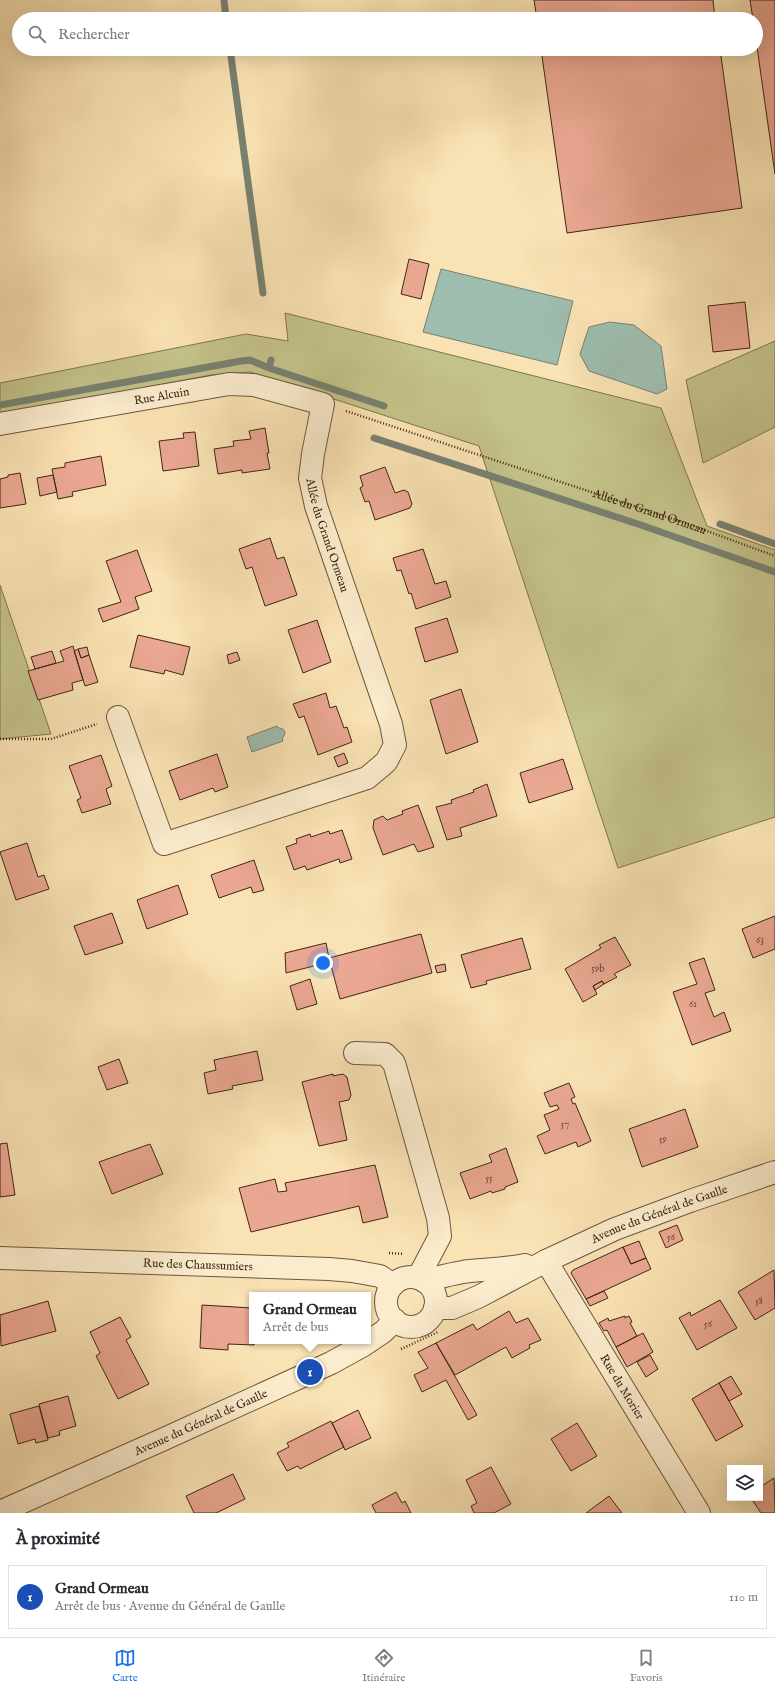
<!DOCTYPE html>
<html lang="fr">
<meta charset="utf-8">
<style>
:root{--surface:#fff;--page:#f2f2f3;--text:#2b2b33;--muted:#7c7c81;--line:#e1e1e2;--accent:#1a73e8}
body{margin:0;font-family:"IM FELL English",serif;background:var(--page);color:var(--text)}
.controls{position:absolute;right:12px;bottom:12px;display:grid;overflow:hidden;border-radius:0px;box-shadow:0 4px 16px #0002}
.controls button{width:36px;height:36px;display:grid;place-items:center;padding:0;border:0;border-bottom:1px solid var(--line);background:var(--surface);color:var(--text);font:20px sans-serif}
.you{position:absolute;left:323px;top:963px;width:14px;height:14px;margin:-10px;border:3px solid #fff;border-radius:50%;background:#1a73e8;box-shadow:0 0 0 6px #1a73e833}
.badge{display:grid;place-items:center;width:26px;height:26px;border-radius:50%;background:var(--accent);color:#fff;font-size:13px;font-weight:700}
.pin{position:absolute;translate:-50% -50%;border:2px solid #fff;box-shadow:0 1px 4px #0006}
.popup{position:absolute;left:249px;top:1292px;width:122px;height:52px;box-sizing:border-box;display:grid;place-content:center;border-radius:0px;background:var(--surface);filter:drop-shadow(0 1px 3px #0005);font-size:13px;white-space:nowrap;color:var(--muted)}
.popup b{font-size:15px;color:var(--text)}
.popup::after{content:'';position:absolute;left:50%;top:100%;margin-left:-8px;border:8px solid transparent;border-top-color:var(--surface)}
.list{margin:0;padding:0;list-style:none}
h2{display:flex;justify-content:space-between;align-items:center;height:52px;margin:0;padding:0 16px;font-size:17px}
h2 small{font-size:13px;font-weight:400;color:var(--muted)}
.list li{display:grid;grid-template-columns:26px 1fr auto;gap:12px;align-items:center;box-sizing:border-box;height:64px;margin:0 8px 8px;padding:0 8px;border:1px solid var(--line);border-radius:0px}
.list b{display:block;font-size:15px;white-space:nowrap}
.list p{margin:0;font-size:13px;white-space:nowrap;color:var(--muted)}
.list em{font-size:13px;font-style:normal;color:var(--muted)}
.icon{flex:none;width:22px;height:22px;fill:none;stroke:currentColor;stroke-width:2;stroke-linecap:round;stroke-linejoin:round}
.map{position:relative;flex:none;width:775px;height:1513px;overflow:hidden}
.search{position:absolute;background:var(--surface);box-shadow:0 4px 16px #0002;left:12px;right:12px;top:12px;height:44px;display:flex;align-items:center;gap:10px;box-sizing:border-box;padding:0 14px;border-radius:22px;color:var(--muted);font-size:15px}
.sheet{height:124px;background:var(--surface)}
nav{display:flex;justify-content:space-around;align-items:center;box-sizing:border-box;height:56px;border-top:1px solid var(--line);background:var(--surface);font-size:11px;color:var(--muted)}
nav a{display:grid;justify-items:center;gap:2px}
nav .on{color:var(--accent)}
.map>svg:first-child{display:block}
.green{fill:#c3c289;stroke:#82744e}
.water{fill:#9ebdaf;stroke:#788171}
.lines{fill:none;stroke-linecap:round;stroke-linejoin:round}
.stream{stroke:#788171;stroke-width:7}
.building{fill:#eaa792;stroke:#402714}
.minor-casing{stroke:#6e563c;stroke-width:24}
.path{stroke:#402714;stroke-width:2.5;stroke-dasharray:1 2;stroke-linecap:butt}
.minor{stroke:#fbecce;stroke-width:22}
.labels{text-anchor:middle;stroke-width:3;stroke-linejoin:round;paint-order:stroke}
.number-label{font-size:10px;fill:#6a4734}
.street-label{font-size:12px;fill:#402714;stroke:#fbecce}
</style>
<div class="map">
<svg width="775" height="1513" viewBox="0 0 775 1513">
<rect width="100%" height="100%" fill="#f9e2b3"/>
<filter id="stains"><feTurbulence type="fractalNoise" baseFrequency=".005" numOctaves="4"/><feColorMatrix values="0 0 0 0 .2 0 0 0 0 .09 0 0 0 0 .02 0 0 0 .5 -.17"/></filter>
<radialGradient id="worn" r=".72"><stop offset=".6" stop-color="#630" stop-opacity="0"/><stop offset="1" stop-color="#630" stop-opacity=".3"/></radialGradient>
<path class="green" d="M285,313L661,408L707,526L775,550V817L618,868L479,446L250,372L211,375L0,415V383L246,334L288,341Z
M775,341V427L703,463L686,380Z
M0,585L51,734L0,739Z"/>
<path class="water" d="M441,269L573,301L557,365L423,332Z
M610,322L634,325L661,346L667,389L657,394L589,371L580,354L589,327Z
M277,726L279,728L283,729L285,732L284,736L282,738L283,741L252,752L247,737Z"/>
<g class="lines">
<path class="stream" d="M224,0L226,19
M230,49L263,293
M271,360L269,368L384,406
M0,405L241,361L250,360L269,368
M374,438L638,524L775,572
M720,524L775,544"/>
</g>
<path class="building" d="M534,0H713L715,19H537Z
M750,0H775V174L756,40V19H753Z
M541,49H720L742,208L567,233Z
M409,259L429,264L421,299L401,294Z
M745,302L750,348L713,352L708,306Z
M265,428L269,453H267L270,469L242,473V470L218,474L214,449L234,446L233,441L251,439L249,431Z
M195,432L199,466L163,471L159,441L184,438L183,433Z
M101,456L106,485L72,492L73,496L58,499L52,469L65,467V463Z
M385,467L395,493L404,490L408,492L412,504L410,508L375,520L369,501L365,502L360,488L363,486L360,476Z
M20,473L26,504L0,508V479L8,477V475Z
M53,475L57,492L40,496L37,478Z
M270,538L277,559L284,557L297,595L265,606L252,567L246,569L239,549Z
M423,549L435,584L446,581L451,597L416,609L411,593L409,594L401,570L397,571L393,558Z
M137,550L152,591L135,597L139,609L103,622L98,609L121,602L106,561Z
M447,618L458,652L425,662L415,628Z
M317,620L331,662L303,673L288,630Z
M138,635L190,647L183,675L165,670L164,674L130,667Z
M73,646L83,680L72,683L73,690L38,700L28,671L64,661L60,651Z
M87,647L89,655L81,658L78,649Z
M78,649L81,658L89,655L98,682L85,686L74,651Z
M52,651L56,663L35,669L31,657Z
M237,652L240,660L229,664L227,655Z
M461,689L478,742L446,754L430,700Z
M326,693L330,708L336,706L344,728L347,727L352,742L318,755L304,716L299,718L293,704Z
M344,753L348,763L338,767L334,757Z
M217,754L228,787L215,792L213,788L180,800L169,771Z
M101,755L112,786L106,789L111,804L82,813L77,800L81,798L69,766Z
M563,759L573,789L529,803L520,773Z
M487,784L497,816L460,828L462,836L447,840L436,807L452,803L451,800L474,792L473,790Z
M418,805L434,847L418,852L414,844L383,855L373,828L374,820L383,816L387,820L403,814L402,811Z
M342,830L352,859L340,863L339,859L307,870L305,866L294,870L286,847L297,843L296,839L310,834L311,837L329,831L330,834Z
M27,843L38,877L44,875L49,889L16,900L0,852Z
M254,860L264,890L253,893L251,887L219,898L211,875Z
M178,885L188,914L147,929L137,900Z
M112,913L123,943L85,955L74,926Z
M775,916V949L753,958L742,929Z
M421,934L432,973L340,999L330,962L286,973L285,953L326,943L329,958Z
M615,937L631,965L614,974L617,977L604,984L602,981L593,986L597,994L583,1002L565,969L601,948L599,945Z
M522,938L531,969L486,981L487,984L471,988L461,955Z
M704,958L715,990L705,993L714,1017L724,1012L731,1031L692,1045L673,992L697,984L689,963Z
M445,964L446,971L437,973L435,966Z
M310,979L317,1004L297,1010L290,986Z
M602,981L604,984L595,990L593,986Z
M257,1051L263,1080L232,1086L233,1089L208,1094L204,1073L216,1070L214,1060Z
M119,1059L128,1083L107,1090L98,1067Z
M333,1074V1076L343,1074L347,1077L351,1095L349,1100L339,1102L347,1140L319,1146L302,1082Z
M569,1083L575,1097L571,1099L573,1104L575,1103L591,1141L578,1147L576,1142L545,1154L537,1136L550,1130L544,1115L559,1109L557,1105L550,1107L544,1093Z
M685,1109L698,1147L642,1167L629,1129Z
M7,1143L15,1195L0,1197V1144Z
M150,1144L163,1174L112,1194L99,1162Z
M506,1148L518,1182L505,1187V1189L492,1193L491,1191L470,1199L460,1173L492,1162L489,1155Z
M375,1165L388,1217L363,1223L359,1206L251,1232L239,1188L275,1179L278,1192L287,1191L285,1183Z
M677,1225L683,1240L666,1248L659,1232Z
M639,1241L646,1258L631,1264L623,1247Z
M623,1247L631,1264L646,1258L651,1269L586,1299L571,1273L573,1270Z
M774,1270L775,1308L755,1320L738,1292Z
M604,1291L608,1298L590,1306L586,1299Z
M720,1300L737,1328L697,1350L679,1318L690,1312L691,1316Z
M48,1301L56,1331L1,1346L0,1315Z
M202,1305L252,1308V1341H255L254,1345L228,1344V1350L200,1348Z
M509,1311L516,1323L528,1318L541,1340L529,1345L530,1348L512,1358L506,1347L455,1375L436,1343L473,1324L477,1330Z
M625,1316V1318L629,1316L632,1322L630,1323L637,1336L616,1347L607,1330L604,1331L599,1323L608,1318L609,1321Z
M120,1317L131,1337L126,1340L149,1384L118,1399L96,1356L100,1353L90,1332Z
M643,1333L653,1352L627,1367L616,1347Z
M436,1343L477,1415L468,1420L446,1380L422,1392L414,1375L428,1368L418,1352Z
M650,1355L658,1369L646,1377L637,1362Z
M731,1376L742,1394L729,1401L719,1383Z
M719,1383L743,1426L716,1441L692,1399Z
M68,1396L76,1426L59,1431L60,1435L48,1438L39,1404Z
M39,1406L48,1440L36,1443L35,1439L18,1444L10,1414Z
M358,1410L371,1438L345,1450L332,1423Z
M331,1421L344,1447L300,1469L298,1466L287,1471L277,1453L289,1447L287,1443Z
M577,1423L597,1456L571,1471L551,1439Z
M491,1467L511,1504L494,1513H474L471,1506L477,1503L466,1480Z
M233,1474L245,1499L216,1513H194L186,1496Z
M774,1478L775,1513H761L751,1498H760V1487Z
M396,1492L402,1503L405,1501L411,1513H376L372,1505Z
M609,1496L622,1513H586Z"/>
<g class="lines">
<g class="minor-casing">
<g id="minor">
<path id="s2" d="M0,424L229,384L254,385L323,404L313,454L310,478L316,506L391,724L395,745L386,762L367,778L164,844L118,717"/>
<path d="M355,1053L385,1054L394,1063L438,1218L440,1236L418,1278"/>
<path id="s3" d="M0,1258L329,1269L352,1271L380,1276L393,1285"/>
<path id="s4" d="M546,1261L699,1513"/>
<circle cx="411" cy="1302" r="25"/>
<path d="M424,1281C439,1277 454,1273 470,1271C489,1269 506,1269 525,1265"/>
<path id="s5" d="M435,1308H452L478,1297L546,1261L615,1229L690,1201L775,1172"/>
<path id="s6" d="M0,1512L164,1439L331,1363L362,1346L383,1332L395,1320"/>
</g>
</g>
<g class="path">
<path id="s1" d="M346,411L685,523L775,556"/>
<path d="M0,739H51L97,724"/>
<path d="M389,1253L404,1254"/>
<path d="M401,1349L438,1332"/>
</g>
<use href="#minor" class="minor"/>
</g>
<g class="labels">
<g class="number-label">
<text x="760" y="943">63</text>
<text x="598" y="971">59b</text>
<text x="693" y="1007">61</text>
<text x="565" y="1127">57</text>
<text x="663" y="1142">59</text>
<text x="489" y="1181">55</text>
<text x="671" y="1240">56</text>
<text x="759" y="1304">58</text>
<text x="708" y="1327">56</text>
</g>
<g class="street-label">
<text dy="4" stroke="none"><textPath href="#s2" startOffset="164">Rue Alcuin</textPath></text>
<text dy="4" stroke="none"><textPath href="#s1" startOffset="320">Allée du Grand Ormeau</textPath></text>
<text dy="4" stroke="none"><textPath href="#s2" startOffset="464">Allée du Grand Ormeau</textPath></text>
<text dy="4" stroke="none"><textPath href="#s5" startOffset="245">Avenue du Général de Gaulle</textPath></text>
<text dy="4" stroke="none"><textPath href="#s3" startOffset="198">Rue des Chaussumiers</textPath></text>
<text dy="4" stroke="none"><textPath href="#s4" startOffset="147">Rue du Morier</textPath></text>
<text dy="4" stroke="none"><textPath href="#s6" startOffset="220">Avenue du Général de Gaulle</textPath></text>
</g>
</g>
<rect width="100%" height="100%" filter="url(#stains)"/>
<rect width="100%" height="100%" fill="url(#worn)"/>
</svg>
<div class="controls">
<button><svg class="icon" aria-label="layers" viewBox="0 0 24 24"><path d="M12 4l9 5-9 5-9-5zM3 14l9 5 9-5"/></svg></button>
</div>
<div class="you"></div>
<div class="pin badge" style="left:310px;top:1372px;background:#1a4fb4">1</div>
<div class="popup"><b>Grand Ormeau</b>Arrêt de bus</div>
<div class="search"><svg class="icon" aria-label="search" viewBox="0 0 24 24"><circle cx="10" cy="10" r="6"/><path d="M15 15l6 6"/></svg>Rechercher</div>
</div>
<section class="sheet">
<h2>À proximité<small></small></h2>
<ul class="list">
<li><span class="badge" style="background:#1a4fb4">1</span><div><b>Grand Ormeau</b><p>Arrêt de bus · Avenue du Général de Gaulle</p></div><em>110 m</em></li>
</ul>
</section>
<nav>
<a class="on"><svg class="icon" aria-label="map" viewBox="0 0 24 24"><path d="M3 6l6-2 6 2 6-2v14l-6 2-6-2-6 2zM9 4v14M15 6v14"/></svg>Carte</a>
<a><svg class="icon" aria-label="directions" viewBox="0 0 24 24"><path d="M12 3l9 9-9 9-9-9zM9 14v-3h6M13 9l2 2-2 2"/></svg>Itinéraire</a>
<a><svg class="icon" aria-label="saved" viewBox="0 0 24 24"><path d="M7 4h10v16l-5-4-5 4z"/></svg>Favoris</a>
</nav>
